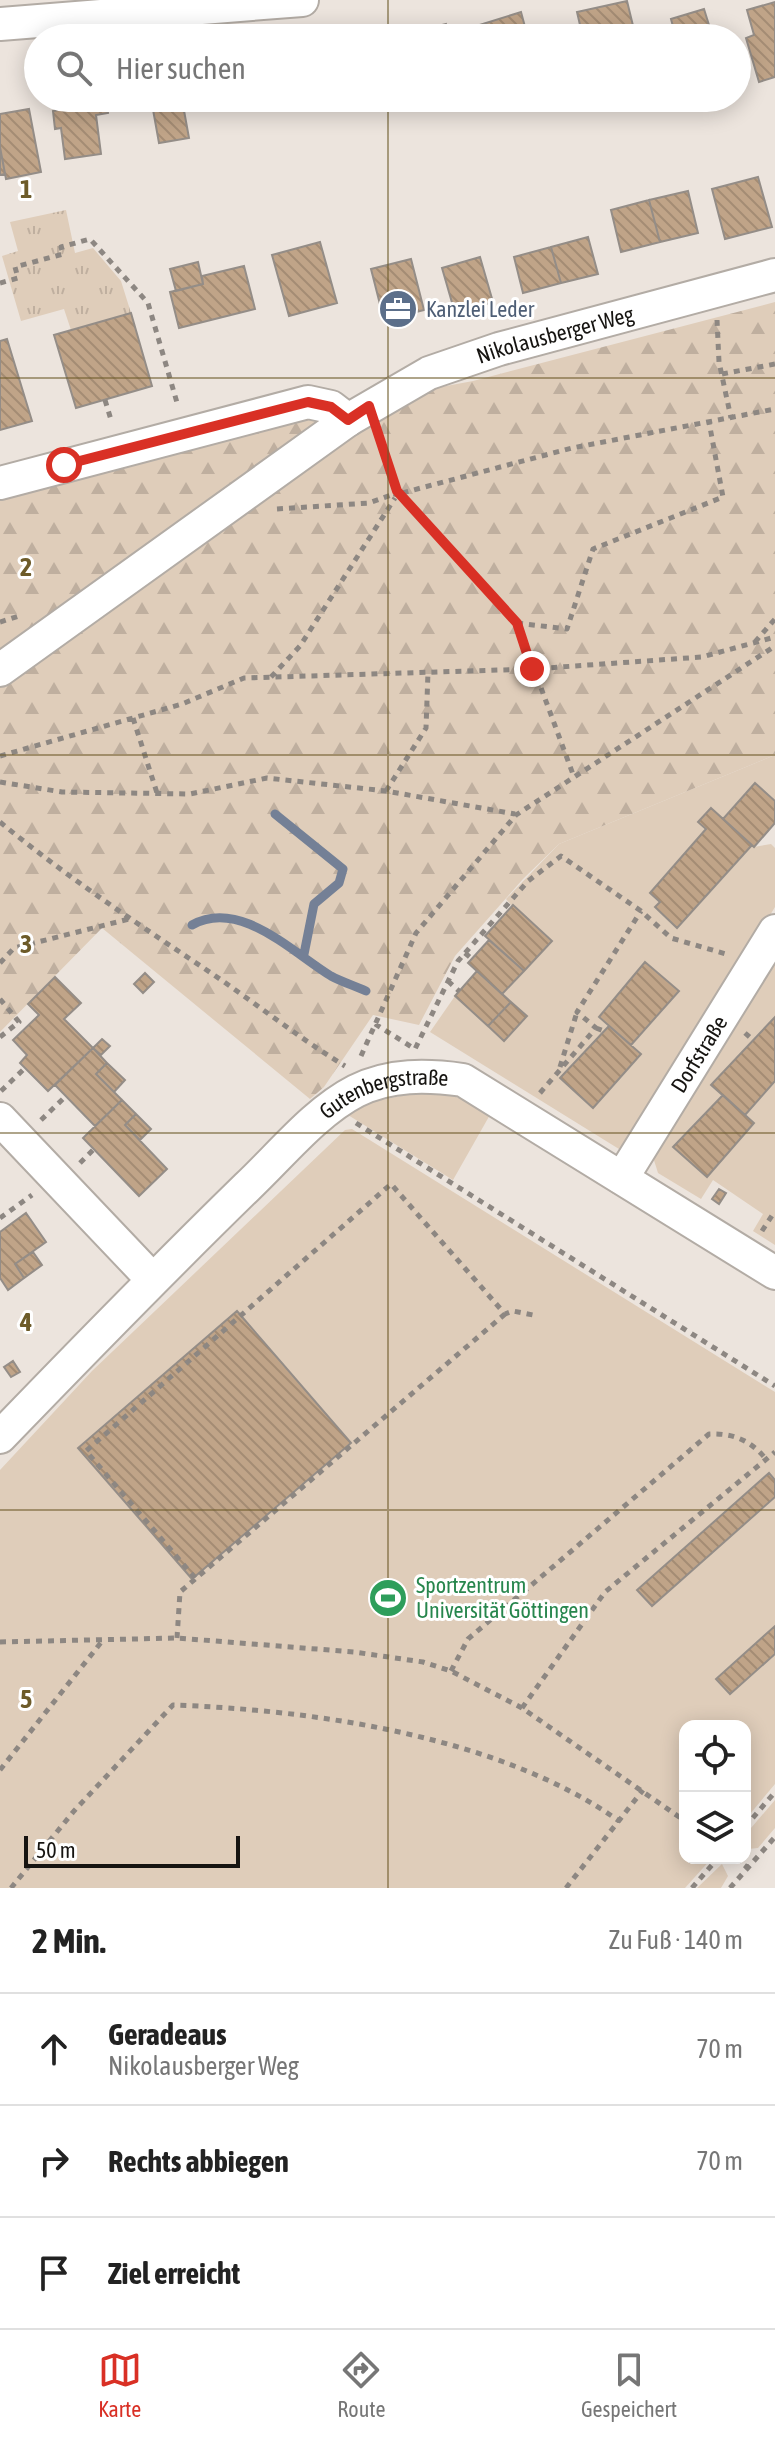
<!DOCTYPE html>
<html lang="de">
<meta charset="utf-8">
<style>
:root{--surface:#fff;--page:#f2f2f2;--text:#222;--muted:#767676;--line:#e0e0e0;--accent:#d93025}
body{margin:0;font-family:"Asap Condensed",sans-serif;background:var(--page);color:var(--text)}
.controls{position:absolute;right:24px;bottom:24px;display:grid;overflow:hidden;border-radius:16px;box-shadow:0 4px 20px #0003}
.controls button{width:72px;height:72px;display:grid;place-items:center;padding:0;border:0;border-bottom:2px solid var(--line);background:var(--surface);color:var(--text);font:40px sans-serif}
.scale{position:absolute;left:24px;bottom:20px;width:216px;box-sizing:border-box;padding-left:8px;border:4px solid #161411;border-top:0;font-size:22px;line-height:28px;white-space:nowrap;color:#161411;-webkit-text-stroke:6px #fff;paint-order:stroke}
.stop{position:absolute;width:24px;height:24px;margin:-18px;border:6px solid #d93025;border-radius:50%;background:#fff}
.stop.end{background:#d93025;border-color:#fff;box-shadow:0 2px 8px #0008}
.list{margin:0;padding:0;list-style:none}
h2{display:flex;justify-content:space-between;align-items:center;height:104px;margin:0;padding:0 32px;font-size:34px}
h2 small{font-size:26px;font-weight:400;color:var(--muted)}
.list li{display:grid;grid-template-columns:52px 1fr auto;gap:24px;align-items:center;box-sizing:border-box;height:112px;padding:0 32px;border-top:2px solid var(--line)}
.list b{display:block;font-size:30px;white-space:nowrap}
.list p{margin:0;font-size:26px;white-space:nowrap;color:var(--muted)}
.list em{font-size:26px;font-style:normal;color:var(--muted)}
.icon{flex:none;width:44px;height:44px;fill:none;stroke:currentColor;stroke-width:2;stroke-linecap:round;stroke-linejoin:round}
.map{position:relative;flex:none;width:775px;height:1888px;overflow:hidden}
.search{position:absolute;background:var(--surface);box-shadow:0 4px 20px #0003;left:24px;right:24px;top:24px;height:88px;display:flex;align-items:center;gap:20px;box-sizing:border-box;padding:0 28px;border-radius:44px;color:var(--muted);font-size:30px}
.sheet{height:440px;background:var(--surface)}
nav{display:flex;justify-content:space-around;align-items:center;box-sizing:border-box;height:112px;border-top:2px solid var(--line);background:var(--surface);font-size:22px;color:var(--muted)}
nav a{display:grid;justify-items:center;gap:4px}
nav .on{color:var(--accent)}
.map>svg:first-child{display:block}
.green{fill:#dfcdba}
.forest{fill:url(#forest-firs)}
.park{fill:url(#park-tufts)}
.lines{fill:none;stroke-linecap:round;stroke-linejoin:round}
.stream{stroke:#748096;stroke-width:9}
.building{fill:url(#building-back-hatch);stroke:#948d87;stroke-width:2}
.minor-casing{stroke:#b3aca5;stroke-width:36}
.path{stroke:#8d8782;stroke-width:5;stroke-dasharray:6 6;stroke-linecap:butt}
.minor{stroke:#fff;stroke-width:32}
.route{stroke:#d93025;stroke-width:10}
.grid{fill:none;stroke:#6d5b29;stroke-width:2;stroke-opacity:0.55}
.labels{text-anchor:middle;stroke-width:6;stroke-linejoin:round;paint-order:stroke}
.service-label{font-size:22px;fill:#4e5e75;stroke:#fff;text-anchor:start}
.street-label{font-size:22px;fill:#161411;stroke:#fff}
.leisure-label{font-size:22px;fill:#27864d;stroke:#fff;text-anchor:start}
.grid-label{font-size:26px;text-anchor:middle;font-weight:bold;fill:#6d5b29;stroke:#fff;stroke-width:6;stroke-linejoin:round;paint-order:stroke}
</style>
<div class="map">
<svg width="775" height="1888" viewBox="0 0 775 1888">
<defs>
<pattern id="forest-firs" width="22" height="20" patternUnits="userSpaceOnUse" patternTransform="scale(2)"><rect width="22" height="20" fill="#dfcdba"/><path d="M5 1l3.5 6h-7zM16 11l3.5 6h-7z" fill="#bfaf9f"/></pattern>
<pattern id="park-tufts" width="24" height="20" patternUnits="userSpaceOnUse" patternTransform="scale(2)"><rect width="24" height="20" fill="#dfcdba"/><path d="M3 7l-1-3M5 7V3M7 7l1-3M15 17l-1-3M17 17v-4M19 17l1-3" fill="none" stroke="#bfaf9f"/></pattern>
<pattern id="building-back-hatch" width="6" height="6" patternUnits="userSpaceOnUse" patternTransform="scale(2)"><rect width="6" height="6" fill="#c0a488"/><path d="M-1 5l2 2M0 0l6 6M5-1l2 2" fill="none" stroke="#a48c74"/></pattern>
</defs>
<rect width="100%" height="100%" fill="#ece4dd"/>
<path class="green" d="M775,755V801L754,847L771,844L775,848V907L627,1148L619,1149L430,1032L455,996L488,1026L510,1002L468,963L489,940L485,936L512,906L506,899L559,844Z
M775,957V1245L753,1231L763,1214L713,1180L701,1199L658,1173L653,1157Z
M420,1092C448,1093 467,1098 491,1113L453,1180L348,1115L367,1103Z
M352,1129L775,1392V1784L745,1820V1726H685V1858H712L685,1888H0V1470L92,1371L345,1130Z
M775,1800V1828L758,1848L748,1849L745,1835Z
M722,1864L728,1876L721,1888H697Z"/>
<path class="forest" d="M775,302V755L559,844L523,879L455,956L419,1025L373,1015L324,1087L310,1099L102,928L0,1032V498L295,414L473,381Z"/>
<path class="park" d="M66,210L75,253L93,248L121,281L131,313L71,330L64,309L21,321L2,256L18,251L10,222Z"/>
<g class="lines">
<path class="stream" d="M275,814L343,869L339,883L314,904L304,954
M192,925C240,898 293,953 331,976C342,982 355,986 366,991"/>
</g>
<path class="building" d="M627,1L636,38H583L577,12Z
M775,2V77L759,82L746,38L754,35L747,10Z
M704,9L713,38H676L671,19Z
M521,12L528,38H473L470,28Z
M446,24L450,38H392Z
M359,30L361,38H327Z
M106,98L108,113L96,115L101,154L65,159L61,128L55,129L53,111L59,110L57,100Z
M137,98H202L203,101L183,105L189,138L159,143L152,104L138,107Z
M238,98H284L241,109Z
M29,109L41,172L6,179L0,147V114Z
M0,147L5,174L0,175Z
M758,177L772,227L725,239L712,189Z
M688,191L698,233L660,242L649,200Z
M649,200L660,242L621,252L611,210Z
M588,237L598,274L561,283L551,247Z
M320,242L337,303L289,316L272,255Z
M551,247L561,283L523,293L514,257Z
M480,257L493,302L455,313L442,268Z
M411,259L424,310L384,320L371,269Z
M198,262L203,284L176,291L170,269Z
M244,266L255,309L179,328L170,292L203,284L202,276Z
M131,313L152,386L76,408L54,335Z
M7,339L32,421L0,430V341Z
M755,783L775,801V823L754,847L723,819Z
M711,808L752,845L677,928L655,907L660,902L650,893L706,829L698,822Z
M513,905L552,941L524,971L485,936Z
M489,940L524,971L502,994L468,963Z
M645,962L679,991L631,1045L599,1017Z
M477,971L511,1002L488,1026L455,996Z
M145,973L154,982L143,993L134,984Z
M55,977L81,1003L64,1019L93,1048L48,1091L20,1063L27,1055L13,1040L39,1015L28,1004Z
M511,1002L527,1016L504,1041L488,1026Z
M775,1017V1081L745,1115L711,1085Z
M609,1026L641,1054L593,1108L560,1078Z
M102,1039L110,1046L101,1055L93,1048Z
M93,1048L107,1063L96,1074L122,1100L95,1126L55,1085Z
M107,1063L125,1080L114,1092L96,1074Z
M723,1095L754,1123L707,1177L673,1147Z
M122,1100L136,1114L125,1125L167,1169L139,1196L83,1138Z
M136,1114L151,1129L140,1140L125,1125Z
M719,1189L726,1193L719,1204L712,1199Z
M26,1213L46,1242L15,1264L24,1278L8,1290L0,1278V1232Z
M33,1252L42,1265L24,1278L15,1264Z
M237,1311L351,1443L192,1579L78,1448Z
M13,1361L20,1372L11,1377L4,1367Z
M769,1473L775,1480V1497L652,1606L637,1590Z
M775,1626V1654L730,1694L716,1679Z"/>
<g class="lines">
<g class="minor-casing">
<g id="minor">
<path d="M0,24L302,0"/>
<path d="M0,483L308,402L331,407L348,420"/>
<path id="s1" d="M0,670L348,420L429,373L499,349L775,275"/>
<path d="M0,1119L152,1279"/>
<path id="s2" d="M622,1178L775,931"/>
<path id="s3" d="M0,1437C81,1353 163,1269 247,1187C281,1155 315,1112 356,1091C390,1074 427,1075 463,1080L775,1273"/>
</g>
</g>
<path class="path" d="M0,283L18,278L15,267L63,254L61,247L90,239L148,303L178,406
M717,320L719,362L731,418
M722,374L775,364
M105,400L112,423
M380,435L397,491
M402,493L399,499L395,498L397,491L402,493L572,448L775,409
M402,497L517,623L574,777
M277,509L369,503L394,494
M0,622L22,615
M517,623L567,629L593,549L723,497L709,422
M755,642L775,619
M271,677L300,646L395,498
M133,718L157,793
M0,756L182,704L244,678L532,669L702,657L775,637
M0,782L62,792L190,794L267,778L386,791L515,814
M386,791L426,728L428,672
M0,822C68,878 141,926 214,975C258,1005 299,1038 345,1066
M465,953L472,959
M0,963L14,948L129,919
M448,981L459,991
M0,999L19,1022L0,1037
M375,1024L415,1049L458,961L528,881L561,856L641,911L671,938L726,954
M596,1028L604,1031
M745,1033L754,1041
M361,1056L416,933L516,815L775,646
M560,1067L577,1012
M1,1091L25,1068
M540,1093L596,1028L577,1012L641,911
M41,1120L66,1096
M356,1123L775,1386
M80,1163L94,1149
M0,1218L32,1195
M762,1231L775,1211
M195,1578L86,1451L391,1184L505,1314L513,1311L533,1315
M177,1638L180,1592L505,1314
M0,1642L177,1638L354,1652L423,1662L451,1671L522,1708L685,1821
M451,1671L468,1639L709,1434C733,1433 750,1440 766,1459
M522,1708L605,1592L775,1452
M0,1770L103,1640
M745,1827L775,1792
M735,1858L748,1868
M11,1888L74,1811L173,1705C316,1710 501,1737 619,1821
M566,1888L643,1790
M692,1888L718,1858
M730,1888L775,1837"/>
<use href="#minor" class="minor"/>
</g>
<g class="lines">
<path class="route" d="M64,465L308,402L331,407L348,420L369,406L397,491L517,623L532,669"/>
</g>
<path class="grid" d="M388,0V38M388,98V1888M0,378H775M0,755H775M0,1133H775M0,1510H775"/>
<defs>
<g id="office-disc" transform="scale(2)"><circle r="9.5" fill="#5c6f8a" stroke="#fff"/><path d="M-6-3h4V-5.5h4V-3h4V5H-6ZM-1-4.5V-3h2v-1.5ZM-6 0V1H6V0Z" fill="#fff"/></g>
<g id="stadium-disc" transform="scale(2)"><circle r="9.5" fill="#2e9e5b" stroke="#fff"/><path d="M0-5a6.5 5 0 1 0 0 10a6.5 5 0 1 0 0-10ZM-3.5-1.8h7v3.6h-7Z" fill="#fff"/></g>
</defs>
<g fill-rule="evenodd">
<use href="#office-disc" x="398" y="309"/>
<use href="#stadium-disc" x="388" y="1598"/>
</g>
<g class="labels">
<g class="service-label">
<text x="426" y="317">Kanzlei Leder</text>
</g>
<g class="street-label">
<text dy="8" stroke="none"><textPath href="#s1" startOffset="654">Nikolausberger Weg</textPath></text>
<text dy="8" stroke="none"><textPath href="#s2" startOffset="146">Dorfstraße</textPath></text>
<text dy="8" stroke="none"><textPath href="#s3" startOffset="524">Gutenbergstraße</textPath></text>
</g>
<g class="leisure-label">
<text x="416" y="1593">Sportzentrum<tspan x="416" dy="25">Universität Göttingen</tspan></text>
</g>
</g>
<g class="grid-label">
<text x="26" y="198">1</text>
<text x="26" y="576">2</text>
<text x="26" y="953">3</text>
<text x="26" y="1331">4</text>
<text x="26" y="1708">5</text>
</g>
</svg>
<div class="controls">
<button><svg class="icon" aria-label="locate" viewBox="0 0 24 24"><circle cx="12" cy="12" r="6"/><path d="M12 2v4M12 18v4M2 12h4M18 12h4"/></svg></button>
<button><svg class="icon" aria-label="layers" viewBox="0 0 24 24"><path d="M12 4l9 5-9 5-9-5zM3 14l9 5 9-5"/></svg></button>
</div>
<div class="scale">50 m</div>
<div class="stop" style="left:64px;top:465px"></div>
<div class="stop end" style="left:532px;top:669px"></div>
<div class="search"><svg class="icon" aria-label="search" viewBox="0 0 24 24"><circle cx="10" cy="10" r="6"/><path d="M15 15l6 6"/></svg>Hier suchen</div>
</div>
<section class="sheet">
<h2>2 Min.<small>Zu Fuß · 140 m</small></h2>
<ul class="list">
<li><svg class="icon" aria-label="ahead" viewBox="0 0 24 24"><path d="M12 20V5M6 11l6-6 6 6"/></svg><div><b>Geradeaus</b><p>Nikolausberger Weg</p></div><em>70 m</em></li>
<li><svg class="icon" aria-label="right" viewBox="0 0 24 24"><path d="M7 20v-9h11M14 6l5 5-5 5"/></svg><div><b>Rechts abbiegen</b></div><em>70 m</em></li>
<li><svg class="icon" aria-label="arrive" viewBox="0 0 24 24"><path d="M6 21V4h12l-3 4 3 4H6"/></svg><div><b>Ziel erreicht</b></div></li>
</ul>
</section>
<nav>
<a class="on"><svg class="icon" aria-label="map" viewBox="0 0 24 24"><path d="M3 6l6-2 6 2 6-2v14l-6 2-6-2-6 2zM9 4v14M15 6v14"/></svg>Karte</a>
<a><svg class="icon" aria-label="directions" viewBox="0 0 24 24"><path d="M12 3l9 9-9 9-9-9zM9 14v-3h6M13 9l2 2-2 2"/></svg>Route</a>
<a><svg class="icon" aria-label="saved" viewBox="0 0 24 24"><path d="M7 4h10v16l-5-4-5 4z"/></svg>Gespeichert</a>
</nav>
